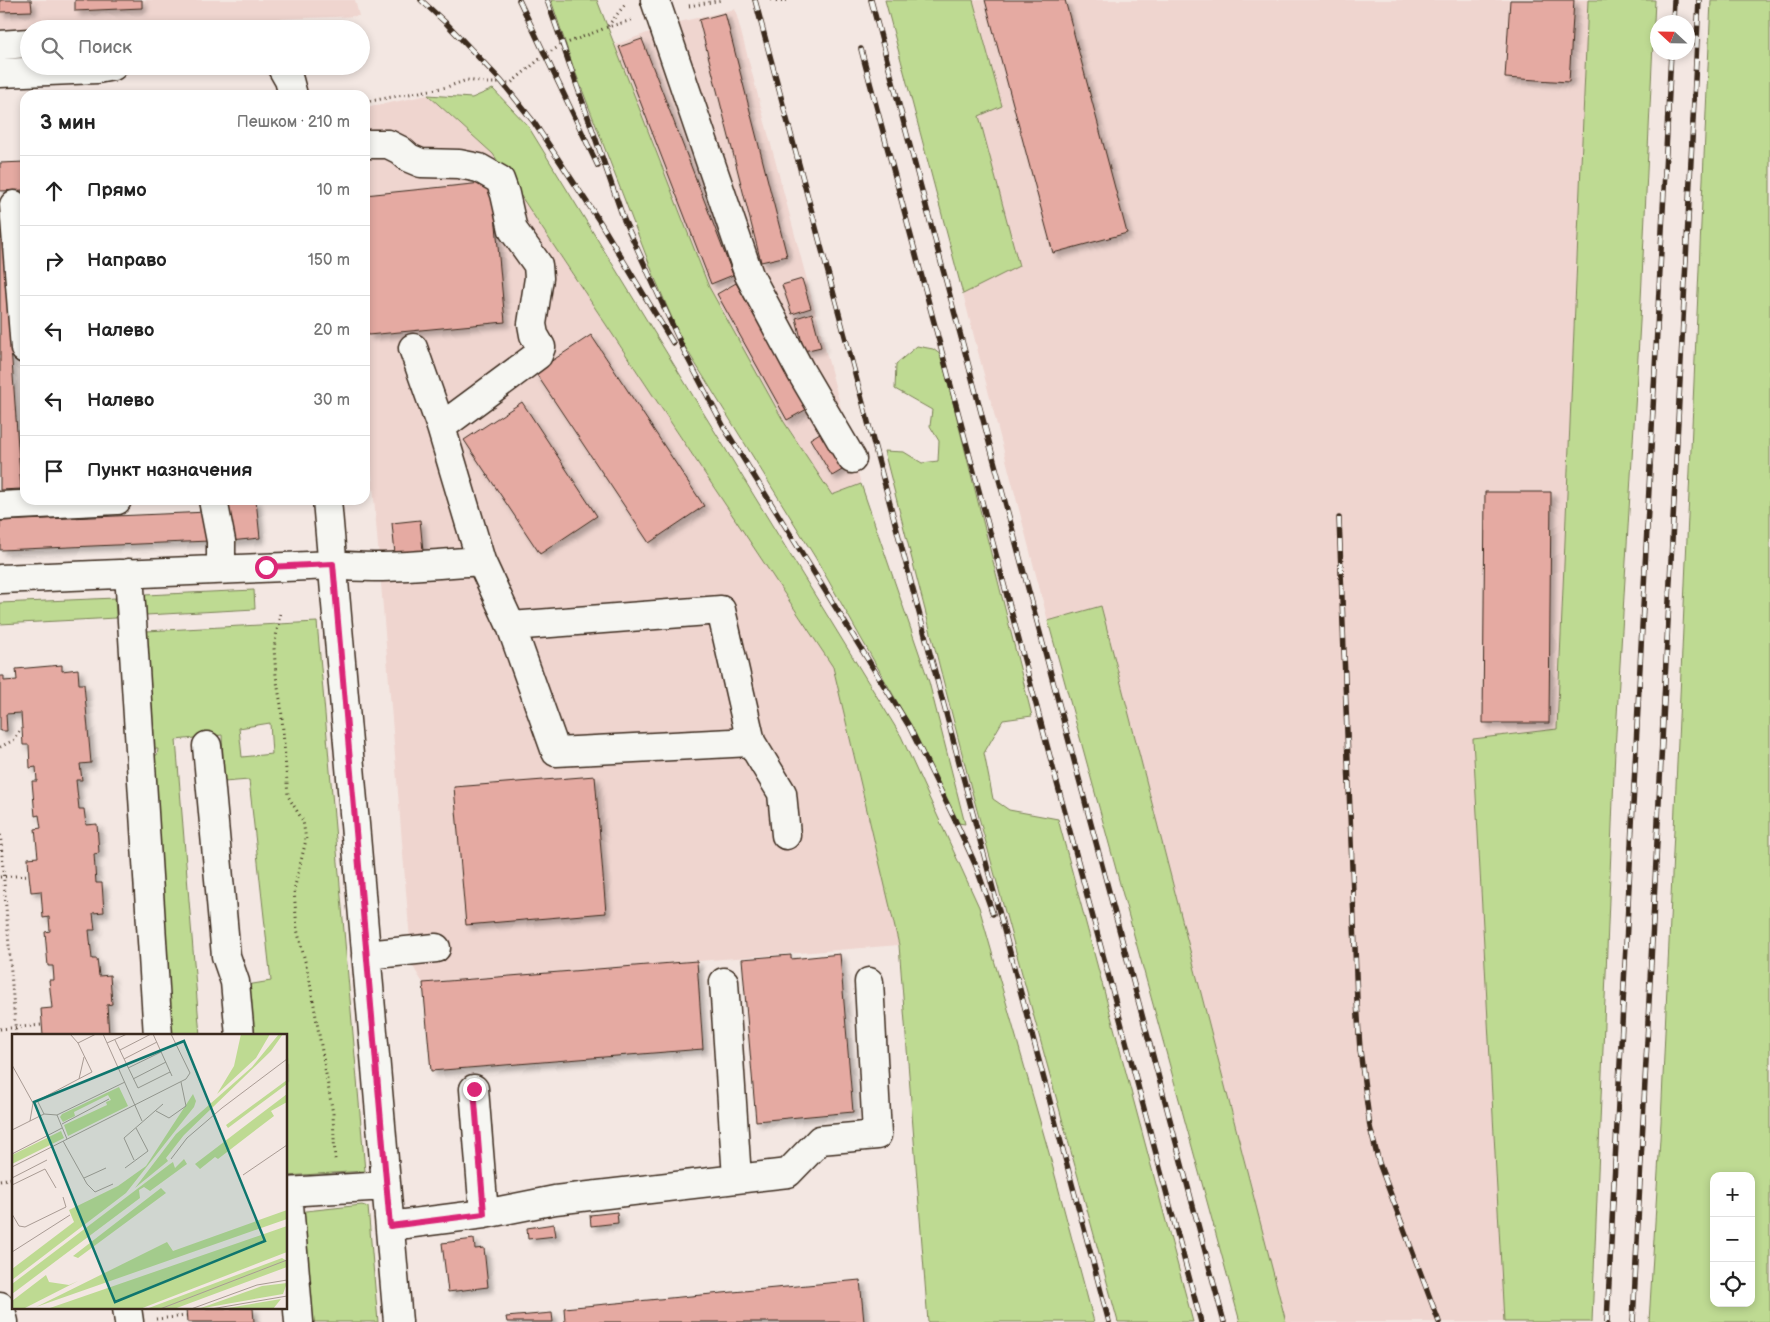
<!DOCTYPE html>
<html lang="ru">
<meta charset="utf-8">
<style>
:root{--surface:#fff;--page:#f6f6f6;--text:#222;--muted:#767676;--line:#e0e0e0}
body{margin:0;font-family:"Balsamiq Sans",sans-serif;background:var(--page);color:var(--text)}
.controls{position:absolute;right:15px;bottom:15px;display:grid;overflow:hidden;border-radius:10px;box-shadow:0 2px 8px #0003}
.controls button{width:45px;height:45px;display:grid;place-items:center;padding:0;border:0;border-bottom:1px solid var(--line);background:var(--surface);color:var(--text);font:25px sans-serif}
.compass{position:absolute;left:1650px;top:15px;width:45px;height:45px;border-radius:50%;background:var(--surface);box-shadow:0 2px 8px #0003;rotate:292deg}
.stop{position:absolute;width:15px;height:15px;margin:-11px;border:4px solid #db2777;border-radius:50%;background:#fff}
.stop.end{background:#db2777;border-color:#fff;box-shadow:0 1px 5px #0008}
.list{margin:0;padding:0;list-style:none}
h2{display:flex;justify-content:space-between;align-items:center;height:65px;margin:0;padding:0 20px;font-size:21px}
h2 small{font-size:16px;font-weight:400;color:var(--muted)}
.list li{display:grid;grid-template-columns:32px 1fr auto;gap:15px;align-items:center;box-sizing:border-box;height:70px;padding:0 20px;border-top:1px solid var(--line)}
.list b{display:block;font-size:19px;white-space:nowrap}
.list em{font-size:16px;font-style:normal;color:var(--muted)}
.icon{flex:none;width:28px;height:28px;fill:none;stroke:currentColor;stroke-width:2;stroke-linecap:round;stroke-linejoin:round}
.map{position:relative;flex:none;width:1770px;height:1322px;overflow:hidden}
.search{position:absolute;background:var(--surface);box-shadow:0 2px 8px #0003;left:20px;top:20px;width:350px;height:55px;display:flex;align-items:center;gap:12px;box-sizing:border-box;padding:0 18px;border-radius:28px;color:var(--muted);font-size:19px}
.panel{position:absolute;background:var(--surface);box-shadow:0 2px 8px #0003;left:20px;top:90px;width:350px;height:415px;border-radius:15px}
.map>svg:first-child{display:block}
.built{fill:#efd5cf}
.green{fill:#beda92;stroke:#7c8258;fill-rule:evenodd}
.building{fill:#e5aaa2;stroke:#3b2a1e;filter:url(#shadow)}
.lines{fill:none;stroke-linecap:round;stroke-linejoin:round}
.minor-casing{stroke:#3b2a1e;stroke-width:31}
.path{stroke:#3b2a1e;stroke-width:3;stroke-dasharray:1 4;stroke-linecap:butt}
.minor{stroke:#f6f6f2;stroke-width:28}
.rail-casing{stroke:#3b2a1e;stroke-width:5.5}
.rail{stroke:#f6f6f2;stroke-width:4;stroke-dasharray:11;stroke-linecap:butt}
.route{stroke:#db2777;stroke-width:6}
.inset-road{fill:none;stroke:#a99b94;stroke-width:1}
.view{fill:#0f766e;fill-opacity:0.15;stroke:#0f766e;stroke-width:2.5}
.inset-edge{fill:none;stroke:#3b2a1e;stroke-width:2.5}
</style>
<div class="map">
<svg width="1770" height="1322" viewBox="0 0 1770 1322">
<defs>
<filter id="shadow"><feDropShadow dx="4.5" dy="4.5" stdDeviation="2.5" flood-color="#0004"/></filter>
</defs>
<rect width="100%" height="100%" fill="#f3e7e2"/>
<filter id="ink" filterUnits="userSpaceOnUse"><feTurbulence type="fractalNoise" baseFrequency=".02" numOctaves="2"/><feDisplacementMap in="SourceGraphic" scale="10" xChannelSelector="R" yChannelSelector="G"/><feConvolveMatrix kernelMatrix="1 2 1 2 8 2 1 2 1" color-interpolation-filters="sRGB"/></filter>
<g filter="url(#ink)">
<path class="built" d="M0,0H355L359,16L0,29Z
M973,0H1588L1557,729L1473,740L1504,1322H1286L1101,606L1048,621L963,294L1019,266L979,116L1002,106Z
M735,9L861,484L832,495L784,422L709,287L615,45L671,24Z
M428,95L493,154L833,667L899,945L423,983L412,965L365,387V108Z"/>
<path class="green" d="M551,0H597L709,287L784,422L832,495L861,484L929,682L965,824L958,823L908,721L815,557L682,342L654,276L573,66Z
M885,0H973L1002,106L979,116L1019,266L963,294Z
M1588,0H1655L1640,322L1615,750L1592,1322H1504L1473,739L1557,729Z
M1711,0H1770V1322H1649L1661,1122ZM1714,1176H1751V1303H1714Z
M493,89L528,126L901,736L979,907L1049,1153L1094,1322H928L899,945L833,667L493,154L428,95L472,98Z
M917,346L933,349L941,355L1032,716L1003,720L984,753L993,799L1009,810L1058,819L1193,1322H1118L972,792L884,451L904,452L922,463L938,461L939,441L930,426L932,410L895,389L896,364Z
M254,590L255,609L146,615L145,595Z
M115,598L116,618L0,624V603Z
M1101,606L1286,1322H1240L1048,621Z
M317,622L365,1171L286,1176V1036H252L247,985L271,981L249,780L224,782L222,735L176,740L200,1036H170L153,755H157L158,749H153L146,631ZM270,723L272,754L242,757L239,728Z
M362,1205L368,1207L378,1322H310L303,1213L306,1211Z"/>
<path class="building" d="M0,0H31L32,11L0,12Z
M75,0H142V8L75,11Z
M985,0H1065L1127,233L1053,253Z
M1510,0H1574L1569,82L1505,78Z
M725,13L787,256L761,262L699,20Z
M642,39L733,275L711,284L619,47Z
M25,162V190L0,191V163Z
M492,182L505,322L368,335L365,309V195Z
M2,219L21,489L0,490V220Z
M802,279L811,308L792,314L782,285Z
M736,283L807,409L787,420L717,294Z
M812,313L821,347L804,351L796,318Z
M591,335L704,506L649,543L535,372Z
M522,402L597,516L540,554L464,440Z
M825,430L847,467L832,476L810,439Z
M1485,492H1551L1549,723H1483Z
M226,500H256L260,538L230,541Z
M208,512L209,541L0,550V521Z
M420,520L423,551L395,554L392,523Z
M62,665V671L78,669L79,684H84L91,763L80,764L82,780H76L79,809H84L86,825L97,824L99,853L94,854L96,883H102L104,912L93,913L95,930H89L92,959H97L99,976L110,975L112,1004L107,1005L109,1034H115V1036H43L41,1009L52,1008L49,980H54L53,966H48L45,932L50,931L49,917L43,918L41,891L31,892L29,875L28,858L38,857L35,829L41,828L39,815L35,816L32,781H37L36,767L30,768L29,745H23L21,713L6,714L7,731H0V676H4V681L17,680L16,669Z
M595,776L606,913L466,925L454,787Z
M840,954L853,1112L756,1121L742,959L791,955V959Z
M697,961L703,1049L431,1071L423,983Z
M617,1212L618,1223L591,1226L590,1215Z
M554,1224L556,1236L528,1239L527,1228Z
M474,1239L475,1249L484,1248L488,1287L448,1292L442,1243Z
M860,1280L864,1322H565L564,1308Z
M186,1308H253L254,1322H187Z
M552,1313L553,1322H507L506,1317Z"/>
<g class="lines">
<g class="minor-casing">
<path id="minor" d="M655,0L749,275L801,372L852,459
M0,45L29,43
M281,66L289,80L293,95
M0,73L97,69L113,66
M365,144H388L400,150L409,158L421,163L459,164L479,168L500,180L505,194L513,230L538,265L539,278L532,324L534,335L541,347L538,355L441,427
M14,205L25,349
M413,348L441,427L481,561L511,626L556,752L751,742
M213,500L221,541V569
M327,500L398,1322
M0,506L117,500
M129,573L158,1036
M0,579L333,565C382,570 431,564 481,561
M511,626L721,610L751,742L782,793L786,835
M207,746L226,956L235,982L240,1036
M366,955L436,948
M724,982L737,1178
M474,1089L484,1214
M286,1192L386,1186
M288,1193L299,1322
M390,1226L484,1214L555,1200L788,1173L820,1140L877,1135L869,982
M0,1306L4,1322
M127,1308L129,1322"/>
</g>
<path class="path" d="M771,0L776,1L789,0
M689,6L722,0
M608,26L626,3
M365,102L447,87L467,80L486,83H511L546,54L562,45L608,27L632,20
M280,614L274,648L276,676L281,705L288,796L303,821L306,840L294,890L297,929L309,977L333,1114L335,1161
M0,747L14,740L22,728
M0,830L16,1036
M0,877L29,875
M0,1029L42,1025
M0,1180L14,1178
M156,1319L187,1316"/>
<use href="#minor" class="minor"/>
<g class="rail-casing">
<path id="rail" d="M421,0L447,24L502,82L533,121L600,222L673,343
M519,0L598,166
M547,0L624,220L686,355L725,429L909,726L955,820L976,866L993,914
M755,0L1109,1322
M871,0L1224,1322
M1673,22L1674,0
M861,49L1201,1322
M1339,518L1357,1001L1360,1050L1370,1127L1379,1163L1439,1322
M1607,1322L1671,52
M1633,1322L1699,0"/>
</g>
<use href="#rail" class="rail"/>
</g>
</g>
<g class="lines" filter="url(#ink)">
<path class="route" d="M266,567L333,564L390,1226L484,1214L474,1089"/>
</g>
<g transform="translate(12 1034)">
<rect width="275" height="275" fill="#f3e7e2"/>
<path d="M229,0H258L244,24L205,60L222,32ZM267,0H271L259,17L172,101L154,124L156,127L123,154L164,100L240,33ZM275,46V50L216,94L214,91ZM107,53L116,72L56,102L52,91L95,71L94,68L99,66L96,61L62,78L63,82L51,88L48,83L50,80ZM181,60L184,67L182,73L114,159L0,246V235L62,188L57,176L106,152L134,132ZM275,60V68L259,77L262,82L206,125L203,123L188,135L183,130ZM49,97L52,104L0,130V121ZM172,125L175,130L138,157L132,153L127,156L128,164L0,260V250L158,130L161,128L163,134ZM149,154L154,159L66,224L61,222ZM275,176V185L24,273L155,208L161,217ZM275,192V218L128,275H35ZM270,224L275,227V233L162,275H134ZM34,241L37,248L57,251L66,247L11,275H0V267ZM275,249L271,260L186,275L250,252ZM269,265L261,275H210Z" fill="#beda92"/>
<path class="inset-road" d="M91,0L130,87M141,0L160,42M159,0L178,39M103,6L126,54L158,38M66,9L84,0M95,9L115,0M108,16L139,0M112,25L145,8M0,31L21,69M116,34L149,18M67,45L72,23M121,45L154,28M25,66L32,80M144,77L157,84L174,72L169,48M18,87L21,69L80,38L66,9L58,0M50,90L97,65M0,96L32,80L45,81M55,105L45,81L113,48M51,107L75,150L83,158L101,150M0,120L50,94M159,125L175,104L210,74L275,25M122,126L112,104L151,70M0,133L174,45L178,39M113,134L136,117L124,94M231,141L275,111M0,144L35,126M72,144L94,134M0,151L33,135L44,154M0,180L7,192L13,193L54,173L51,163M0,218L58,181M148,275L275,226M179,275L245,251L275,246M199,275L275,262"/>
<path class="view" d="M172,7L253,207L103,268L22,68Z"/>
<rect width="275" height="275" class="inset-edge"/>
</g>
</svg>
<div class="controls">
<button>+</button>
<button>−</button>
<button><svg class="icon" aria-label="locate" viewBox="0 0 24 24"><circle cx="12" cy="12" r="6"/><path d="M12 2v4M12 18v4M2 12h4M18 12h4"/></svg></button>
</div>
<svg class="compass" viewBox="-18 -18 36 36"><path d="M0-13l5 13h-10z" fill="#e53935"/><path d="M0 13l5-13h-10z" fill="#767676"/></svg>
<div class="stop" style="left:266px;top:567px"></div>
<div class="stop end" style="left:474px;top:1089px"></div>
<div class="search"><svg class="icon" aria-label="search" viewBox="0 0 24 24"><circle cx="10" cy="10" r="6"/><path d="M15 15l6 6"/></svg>Поиск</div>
<section class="panel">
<h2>3 мин<small>Пешком · 210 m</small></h2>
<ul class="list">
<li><svg class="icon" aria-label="ahead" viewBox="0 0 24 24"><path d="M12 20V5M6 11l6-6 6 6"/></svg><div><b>Прямо</b></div><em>10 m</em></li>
<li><svg class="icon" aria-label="right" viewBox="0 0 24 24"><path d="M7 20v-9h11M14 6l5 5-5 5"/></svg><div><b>Направо</b></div><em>150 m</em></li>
<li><svg class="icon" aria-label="left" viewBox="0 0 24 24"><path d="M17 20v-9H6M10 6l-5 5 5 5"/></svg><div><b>Налево</b></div><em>20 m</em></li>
<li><svg class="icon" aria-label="left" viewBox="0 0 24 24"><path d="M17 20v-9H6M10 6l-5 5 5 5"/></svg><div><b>Налево</b></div><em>30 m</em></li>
<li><svg class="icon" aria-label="arrive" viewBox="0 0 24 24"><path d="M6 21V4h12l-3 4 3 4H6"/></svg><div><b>Пункт назначения</b></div></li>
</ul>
</section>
</div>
